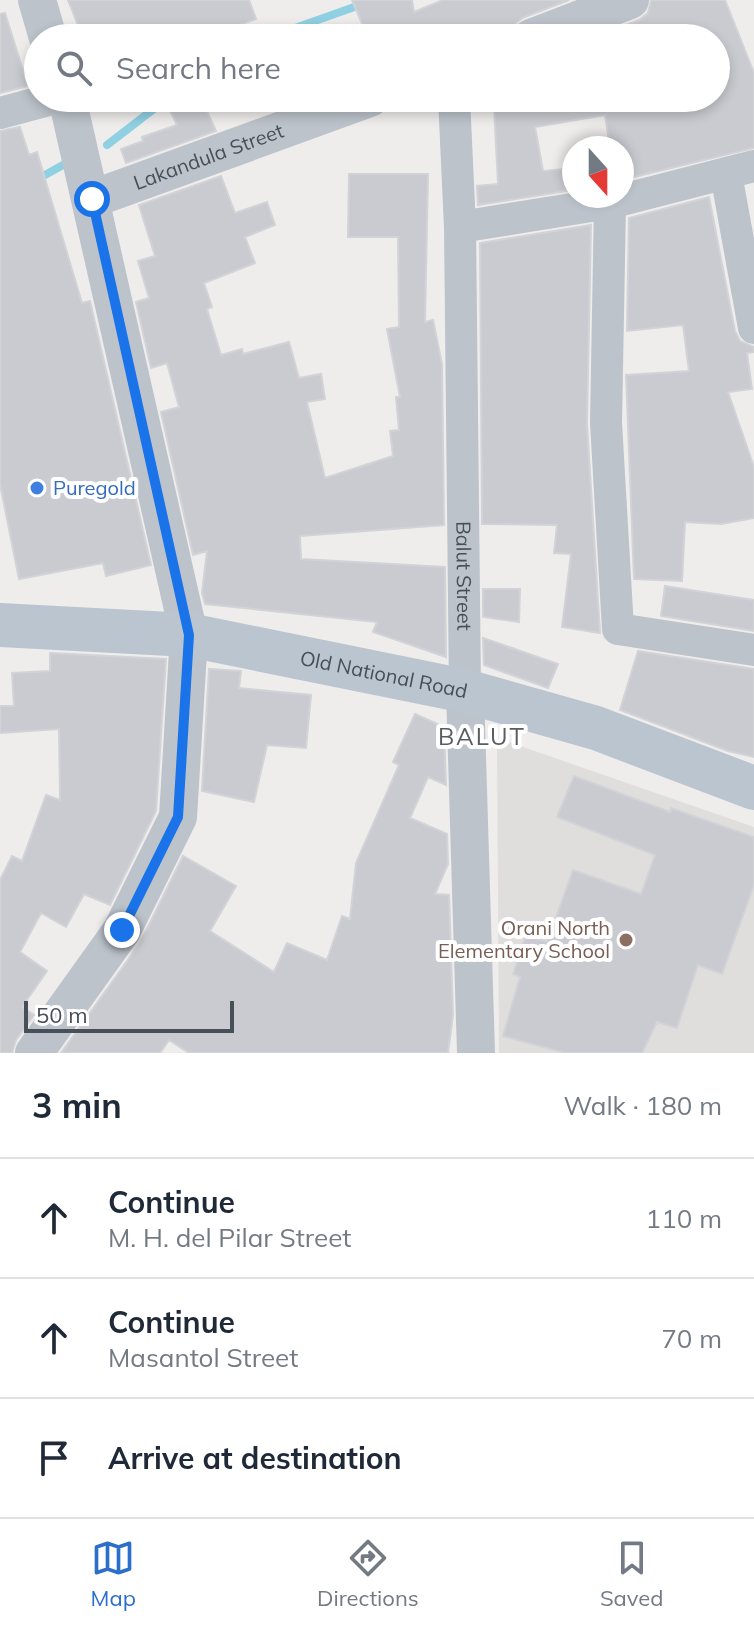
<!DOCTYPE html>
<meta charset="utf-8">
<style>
:root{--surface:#fff;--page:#f2f2f3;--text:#1f2937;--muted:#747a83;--line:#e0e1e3;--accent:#2b6fcb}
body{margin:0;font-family:Mulish,sans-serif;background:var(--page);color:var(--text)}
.compass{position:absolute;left:562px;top:136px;width:72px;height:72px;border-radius:50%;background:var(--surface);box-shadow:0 4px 12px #0003;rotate:159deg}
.scale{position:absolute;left:24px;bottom:20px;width:210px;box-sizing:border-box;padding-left:8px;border:4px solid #474f58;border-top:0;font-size:22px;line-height:28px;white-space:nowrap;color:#474f58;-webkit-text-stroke:6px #fff;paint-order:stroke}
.stop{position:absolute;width:24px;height:24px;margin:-18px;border:6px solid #1a73e8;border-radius:50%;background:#fff}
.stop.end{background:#1a73e8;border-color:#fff;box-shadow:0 2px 8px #0008}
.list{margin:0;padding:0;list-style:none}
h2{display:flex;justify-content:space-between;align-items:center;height:104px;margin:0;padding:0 32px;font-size:34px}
h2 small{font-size:26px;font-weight:400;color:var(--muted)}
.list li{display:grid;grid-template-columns:52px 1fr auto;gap:24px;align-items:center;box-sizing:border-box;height:120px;padding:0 32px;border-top:2px solid var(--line)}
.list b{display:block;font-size:30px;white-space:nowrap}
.list p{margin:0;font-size:26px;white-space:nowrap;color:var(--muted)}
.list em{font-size:26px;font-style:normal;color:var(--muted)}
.icon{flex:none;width:44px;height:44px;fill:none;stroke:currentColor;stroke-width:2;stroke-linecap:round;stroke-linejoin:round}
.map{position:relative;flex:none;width:754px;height:1053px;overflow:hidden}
.search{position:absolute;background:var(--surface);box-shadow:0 4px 12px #0003;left:24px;right:24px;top:24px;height:88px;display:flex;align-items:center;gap:20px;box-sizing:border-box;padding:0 28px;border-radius:44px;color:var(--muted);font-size:30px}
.sheet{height:464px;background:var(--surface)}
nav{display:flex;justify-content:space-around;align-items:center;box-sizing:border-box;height:112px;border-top:2px solid var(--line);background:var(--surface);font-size:22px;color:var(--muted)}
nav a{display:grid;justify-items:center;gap:4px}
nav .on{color:var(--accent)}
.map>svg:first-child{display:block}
.education{fill:#e0dddd}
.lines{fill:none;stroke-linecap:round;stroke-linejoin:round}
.stream{stroke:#8fd0e2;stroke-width:8}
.building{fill:#cacbd1;stroke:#d1d3d7;stroke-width:2}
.minor{stroke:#bcc3ca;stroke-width:32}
.tertiary{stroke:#bcc3ca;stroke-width:38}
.secondary{stroke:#bbc5cf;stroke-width:44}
.route{stroke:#1a73e8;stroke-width:10}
.shop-dot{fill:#3f7fe0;stroke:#fff;stroke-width:3}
.education-dot{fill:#8d6e63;stroke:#fff;stroke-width:3}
.labels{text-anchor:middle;stroke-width:8;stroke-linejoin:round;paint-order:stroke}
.street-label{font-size:20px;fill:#474f58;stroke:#fff}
.shop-label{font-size:20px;fill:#366cbe;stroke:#fff;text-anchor:start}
.education-label{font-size:20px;fill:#785e54;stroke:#fff;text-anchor:end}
.quarter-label{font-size:24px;letter-spacing:2px;fill:#5a5d60;stroke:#fff}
</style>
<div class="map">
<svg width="754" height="1053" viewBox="0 0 754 1053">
<rect width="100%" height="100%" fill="#efecec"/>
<path class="education" d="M497,738L754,827V1053H499Z"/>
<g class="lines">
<path class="stream" d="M267,38L374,0
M107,145L168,98
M36,180L63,165"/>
</g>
<path class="building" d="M68,0H249L256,19L203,38H83Z
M352,0H412L414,12L443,0H569L522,18L514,25L510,38H368Z
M651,0H725L754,73V148L622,180V148H610L605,115L535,127L543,171L574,168V190L478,205L477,186L498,184L494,107L531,100L532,105L574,98H716V38H592L639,20L648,13Z
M5,13L28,86L0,93V14Z
M164,98H201L216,131L126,163L121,149L143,141L142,137L177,125Z
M20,127L29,155L37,152L82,303L90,301L151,565L106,576L103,563L19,579L0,484V131Z
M349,174H428L425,322L433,320L442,364L444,525L300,536L301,559L445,567L446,657L373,632L377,622L205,604L202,593L207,551L193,555L161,412L179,407L167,363L151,368L136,302L149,298L138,261L155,256L139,205L221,176L235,213L267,202L275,225L245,237L255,263L204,283L212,307L207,309L221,355L242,349L243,354L289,342L299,378L321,374L325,399L307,402L325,478L393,456L390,431L399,430L396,397H400L387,329L399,327L398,237H348Z
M709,197L735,331L740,341L754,347V352L747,353L752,389L728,392L754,467V518L721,524L685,522L682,581L634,579L626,375L689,371L683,325L627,331L629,218Z
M591,225L587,424L600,633L562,627L571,554L554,553L557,525L482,524L480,243Z
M665,586L754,600V631L661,616Z
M483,589H520L519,622L483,617Z
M483,638L558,664L548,688L484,665Z
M638,651L754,669V757L728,751L620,710Z
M50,653L166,659L156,811L110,905L84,894L66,927L41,913L20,952L47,971L22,1007L34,1015L16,1040L12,1053H0V880L12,856L22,861L46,795L60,800L59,729L0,733V706H14L12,673L50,671Z
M209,669L241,671L239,688L311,695L306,748L267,745L254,802L202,791Z
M415,714L444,727L446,785L428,777L410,818L447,834L448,864L435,894L449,895L453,1015L448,1053H189L169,1040L160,1053H61L140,943L183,856L236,886L210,931L274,972L287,943L327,960L342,916L350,919L356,863L399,765L393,762Z
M574,776L670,812L671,808L754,837V885L722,974L698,965L677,1028L657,1022L642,1053H565L503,1036L520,977L513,974L526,935L547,942L573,870L641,894L655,855L557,817Z"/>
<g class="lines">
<g class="minor">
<path id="s1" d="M454,98L460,227L465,691"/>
<path d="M0,113L56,98"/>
<path d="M726,174L754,328"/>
<path d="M610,203L606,423L618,629L754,650"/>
<path d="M460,227L610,203L754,166"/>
</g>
<g class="tertiary">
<path d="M37,0L48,38"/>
<path d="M531,38L630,0"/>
<path id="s2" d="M92,199L370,98"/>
<path d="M465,691L476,1053"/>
<path d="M34,1053L122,930L178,817L189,635L67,98"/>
</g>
<path class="secondary" id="s3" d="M0,625L189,635L465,691L596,728L754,788"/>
</g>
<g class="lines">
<path class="route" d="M92,199L189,635L178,817L122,930"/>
</g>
<circle class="shop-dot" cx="37" cy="488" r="8"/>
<circle class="education-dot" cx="626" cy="940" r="8"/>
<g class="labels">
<g class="street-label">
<text dy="7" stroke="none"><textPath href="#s2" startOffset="124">Lakandula Street</textPath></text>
<text dy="7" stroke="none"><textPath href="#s1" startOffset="478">Balut Street</textPath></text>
<text dy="7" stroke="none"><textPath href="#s3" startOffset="388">Old National Road</textPath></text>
</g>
<g class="shop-label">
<text x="53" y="495">Puregold</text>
</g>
<g class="education-label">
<text x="610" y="935">Orani North<tspan x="610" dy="23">Elementary School</tspan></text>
</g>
<g class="quarter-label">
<text x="482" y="745">BALUT</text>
</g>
</g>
</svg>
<svg class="compass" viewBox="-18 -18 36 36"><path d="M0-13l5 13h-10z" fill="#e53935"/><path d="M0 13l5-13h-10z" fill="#747a83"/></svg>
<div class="scale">50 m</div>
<div class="stop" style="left:92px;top:199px"></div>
<div class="stop end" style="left:122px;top:930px"></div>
<div class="search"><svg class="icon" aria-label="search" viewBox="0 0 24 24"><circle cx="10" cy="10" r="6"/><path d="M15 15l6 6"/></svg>Search here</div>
</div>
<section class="sheet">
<h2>3 min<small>Walk · 180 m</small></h2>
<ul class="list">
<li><svg class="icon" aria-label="ahead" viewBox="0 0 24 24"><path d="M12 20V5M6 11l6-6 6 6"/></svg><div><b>Continue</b><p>M. H. del Pilar Street</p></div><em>110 m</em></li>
<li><svg class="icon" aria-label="ahead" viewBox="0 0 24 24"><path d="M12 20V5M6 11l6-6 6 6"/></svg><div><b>Continue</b><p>Masantol Street</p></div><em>70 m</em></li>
<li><svg class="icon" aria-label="arrive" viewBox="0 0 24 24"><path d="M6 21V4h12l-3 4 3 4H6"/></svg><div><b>Arrive at destination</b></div></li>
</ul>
</section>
<nav>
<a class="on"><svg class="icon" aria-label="map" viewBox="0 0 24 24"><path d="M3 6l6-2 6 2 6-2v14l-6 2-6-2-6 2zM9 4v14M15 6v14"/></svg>Map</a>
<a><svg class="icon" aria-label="directions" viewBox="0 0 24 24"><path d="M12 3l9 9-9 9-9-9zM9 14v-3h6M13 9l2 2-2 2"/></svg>Directions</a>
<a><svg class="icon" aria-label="saved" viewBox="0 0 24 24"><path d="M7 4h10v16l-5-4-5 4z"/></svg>Saved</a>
</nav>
